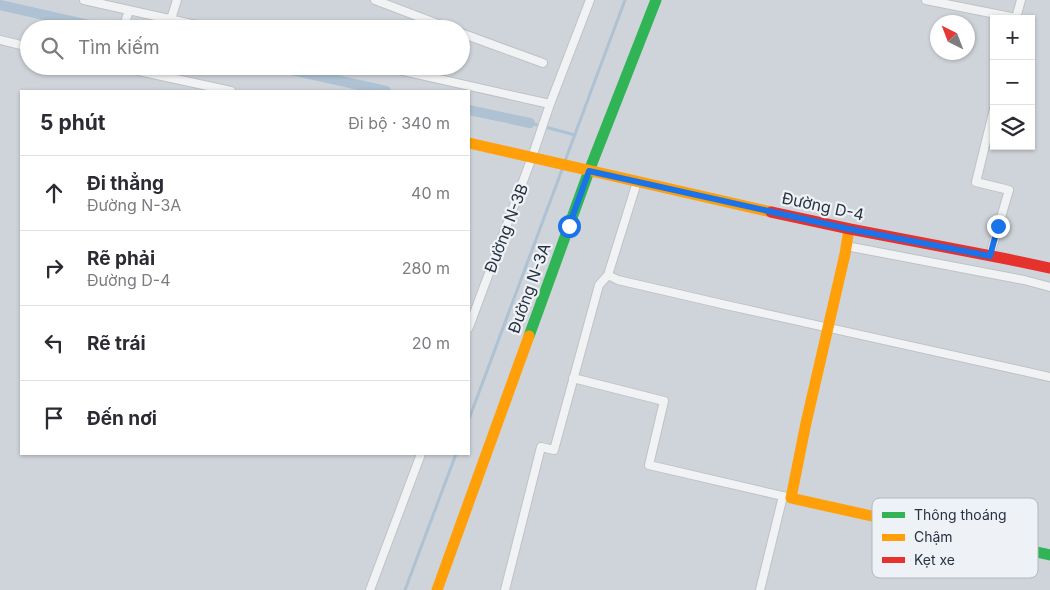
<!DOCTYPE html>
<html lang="vi">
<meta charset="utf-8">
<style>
:root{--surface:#fff;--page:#f2f2f3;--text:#2b2b33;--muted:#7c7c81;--line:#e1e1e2}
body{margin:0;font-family:Inter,sans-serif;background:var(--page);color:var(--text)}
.controls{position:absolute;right:15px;top:15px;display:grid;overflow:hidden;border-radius:0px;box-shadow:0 1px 4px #0004}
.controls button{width:45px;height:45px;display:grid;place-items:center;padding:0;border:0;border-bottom:1px solid var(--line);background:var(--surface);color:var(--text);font:25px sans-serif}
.compass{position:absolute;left:930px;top:15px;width:45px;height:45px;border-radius:50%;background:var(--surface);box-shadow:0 1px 4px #0004;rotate:318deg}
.stop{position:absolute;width:15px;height:15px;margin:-11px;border:4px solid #1a73e8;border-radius:50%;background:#fff}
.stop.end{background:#1a73e8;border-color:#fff;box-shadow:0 1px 5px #0008}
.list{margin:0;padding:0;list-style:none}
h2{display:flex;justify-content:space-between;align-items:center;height:65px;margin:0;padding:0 20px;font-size:21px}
h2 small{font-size:16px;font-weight:400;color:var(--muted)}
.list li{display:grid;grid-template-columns:32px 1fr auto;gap:15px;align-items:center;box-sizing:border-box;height:75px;padding:0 20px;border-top:1px solid var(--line)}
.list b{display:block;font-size:19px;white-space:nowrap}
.list p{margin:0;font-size:16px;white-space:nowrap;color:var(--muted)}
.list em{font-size:16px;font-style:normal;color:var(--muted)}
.icon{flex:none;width:28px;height:28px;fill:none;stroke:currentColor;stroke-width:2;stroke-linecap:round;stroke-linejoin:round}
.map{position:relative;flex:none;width:1050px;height:590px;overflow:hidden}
.search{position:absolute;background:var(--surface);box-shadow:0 1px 4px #0004;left:20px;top:20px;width:450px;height:55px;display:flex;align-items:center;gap:12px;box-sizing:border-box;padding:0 18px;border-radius:28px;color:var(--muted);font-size:19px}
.panel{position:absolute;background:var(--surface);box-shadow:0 1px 4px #0004;left:20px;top:90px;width:450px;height:365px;border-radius:0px}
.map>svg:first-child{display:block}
.built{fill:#cfd4da;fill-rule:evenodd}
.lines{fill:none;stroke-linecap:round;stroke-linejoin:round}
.stream{stroke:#aec2d3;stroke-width:3}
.canal{stroke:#aec2d3;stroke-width:10}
.street-casing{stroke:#bfc2c5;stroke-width:10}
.street{stroke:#f1f2f3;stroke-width:8}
.fast{stroke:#30b455;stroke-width:11}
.slow{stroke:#ff9f0a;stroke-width:11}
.jam{stroke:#e5322d;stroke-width:11}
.route{stroke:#1a73e8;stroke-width:6}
.labels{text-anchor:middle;stroke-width:4.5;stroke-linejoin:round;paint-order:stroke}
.street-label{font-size:16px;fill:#273241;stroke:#eef2f6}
.key{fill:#eef2f6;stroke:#b2b8c0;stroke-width:1}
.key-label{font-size:14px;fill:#273241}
</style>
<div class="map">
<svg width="1050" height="590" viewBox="0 0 1050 590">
<rect width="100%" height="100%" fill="#e1e4e7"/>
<path class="built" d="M0,0H1050V590H0ZM994,19H1031V146H994ZM938,22H968V52H938ZM29,29H461V66H29ZM21,91H469V454H21Z"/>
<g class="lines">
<path class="stream" d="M530,123L575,135
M565,161L625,0
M469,419L563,167
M405,590L456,454"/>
<path class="canal" d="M0,5L106,29
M274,66L386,91
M469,110L530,123"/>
<g class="street-casing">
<path id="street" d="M84,0L214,29
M375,0L451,29
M926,0L1016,18L1021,0
M171,19L177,0
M123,29L129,10
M461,33L543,63
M0,40L29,47
M116,66L231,91
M381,66L550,104
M846,246L1024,280L1050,287
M990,255L1009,190L976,182L994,109
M608,275L618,280L726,305L1050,377
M469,327L532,157L550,104L590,0
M573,378L664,401L649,465L791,498
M370,590L421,454
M505,590L541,447L554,450L599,285L608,275L637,182
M760,590L783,496"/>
</g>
<use href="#street" class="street"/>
<path class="fast" d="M529,336L589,171L656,0
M885,519L1050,555"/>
<path class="slow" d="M469,143L771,212
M849,229L845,254L806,423L791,498L885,519
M437,590L529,336"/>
<path class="jam" d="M771,212L850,229L1007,259L1050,268"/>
</g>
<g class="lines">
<path class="route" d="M569,226L589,171L849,229L990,256L998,226"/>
</g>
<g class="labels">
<g class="street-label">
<text transform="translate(823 206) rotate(12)" y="6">Đường D-4</text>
<text transform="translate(506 228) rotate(-69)" y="6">Đường N-3B</text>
<text transform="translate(529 288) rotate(-70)" y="6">Đường N-3A</text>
</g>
</g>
<rect x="872" y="498" width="166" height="80" rx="8" class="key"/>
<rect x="882" y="512" width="23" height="6" fill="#30b455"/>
<rect x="882" y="534" width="23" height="7" fill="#ff9f0a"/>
<rect x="882" y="557" width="23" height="6" fill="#e5322d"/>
<g class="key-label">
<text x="914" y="520">Thông thoáng</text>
<text x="914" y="542">Chậm</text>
<text x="914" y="565">Kẹt xe</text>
</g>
</svg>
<div class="controls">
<button>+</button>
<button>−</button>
<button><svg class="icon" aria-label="layers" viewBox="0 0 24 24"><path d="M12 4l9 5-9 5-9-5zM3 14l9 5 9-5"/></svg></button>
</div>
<svg class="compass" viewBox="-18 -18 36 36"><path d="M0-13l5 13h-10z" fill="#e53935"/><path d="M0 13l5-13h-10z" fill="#7c7c81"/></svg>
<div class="stop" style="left:569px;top:226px"></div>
<div class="stop end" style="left:998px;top:226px"></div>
<div class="search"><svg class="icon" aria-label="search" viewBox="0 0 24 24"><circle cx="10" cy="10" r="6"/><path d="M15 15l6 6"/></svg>Tìm kiếm</div>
<section class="panel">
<h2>5 phút<small>Đi bộ · 340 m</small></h2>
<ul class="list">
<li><svg class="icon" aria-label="ahead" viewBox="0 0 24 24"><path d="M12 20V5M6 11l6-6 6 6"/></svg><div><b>Đi thẳng</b><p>Đường N-3A</p></div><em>40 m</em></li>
<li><svg class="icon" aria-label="right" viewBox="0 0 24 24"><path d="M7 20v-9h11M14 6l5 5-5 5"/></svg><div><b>Rẽ phải</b><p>Đường D-4</p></div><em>280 m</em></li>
<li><svg class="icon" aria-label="left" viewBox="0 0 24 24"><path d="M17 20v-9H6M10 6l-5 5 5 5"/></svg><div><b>Rẽ trái</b></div><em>20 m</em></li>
<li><svg class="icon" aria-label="arrive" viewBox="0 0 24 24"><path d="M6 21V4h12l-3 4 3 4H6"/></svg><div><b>Đến nơi</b></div></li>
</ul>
</section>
</div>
